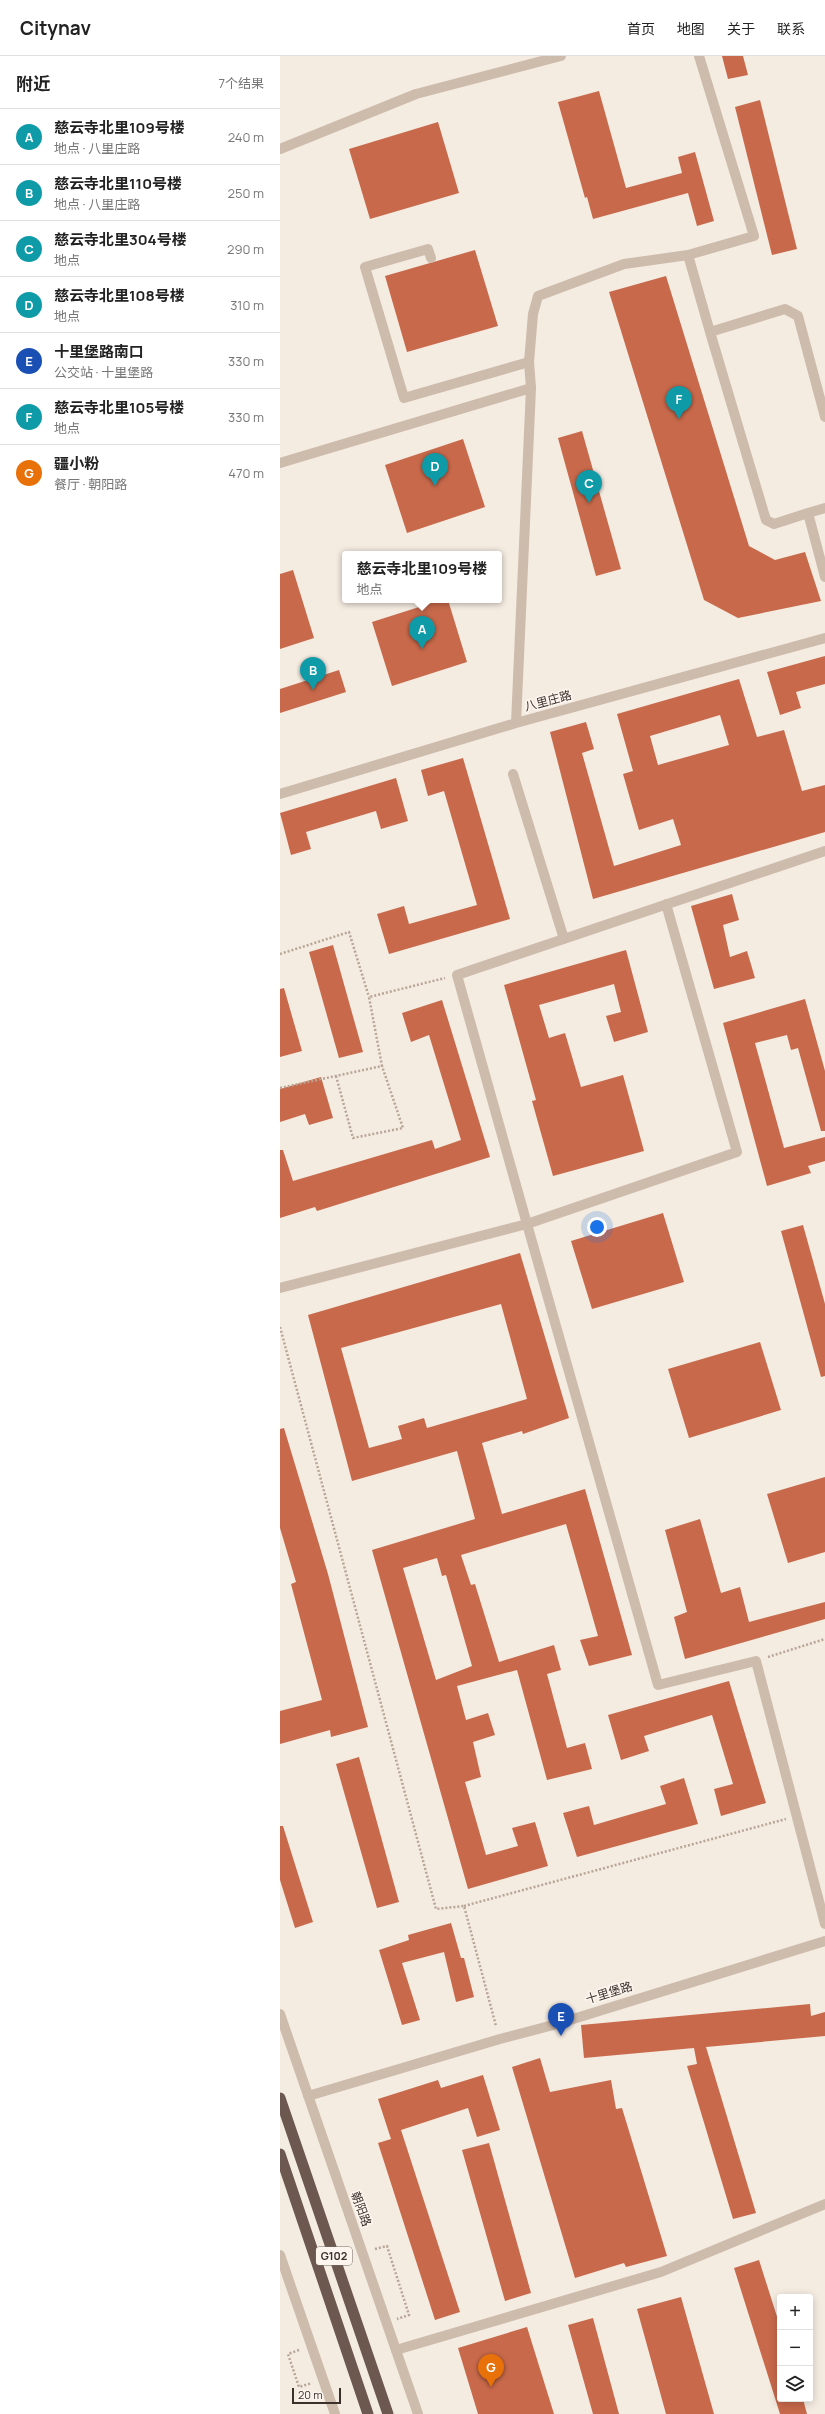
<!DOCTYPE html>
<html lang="zh">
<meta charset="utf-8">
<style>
:root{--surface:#fff;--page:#f2f2f2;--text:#222;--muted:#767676;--line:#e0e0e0;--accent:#0b8043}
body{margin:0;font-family:Manrope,"Noto Sans SC",sans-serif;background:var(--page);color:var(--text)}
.controls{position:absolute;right:12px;bottom:12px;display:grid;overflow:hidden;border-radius:4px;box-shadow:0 2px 10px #0003}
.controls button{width:36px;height:36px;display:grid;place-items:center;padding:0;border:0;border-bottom:1px solid var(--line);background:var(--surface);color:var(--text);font:20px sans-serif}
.scale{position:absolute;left:12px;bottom:10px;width:49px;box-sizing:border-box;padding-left:4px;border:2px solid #3b302b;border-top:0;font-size:11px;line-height:14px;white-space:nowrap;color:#3b302b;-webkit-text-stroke:3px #fbf5ee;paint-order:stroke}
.you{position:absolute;left:317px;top:1171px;width:14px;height:14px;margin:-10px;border:3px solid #fff;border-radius:50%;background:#1a73e8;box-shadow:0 0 0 6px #1a73e833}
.badge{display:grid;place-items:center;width:26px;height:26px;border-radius:50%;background:var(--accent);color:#fff;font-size:13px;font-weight:700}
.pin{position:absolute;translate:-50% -33px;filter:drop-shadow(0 1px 2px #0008)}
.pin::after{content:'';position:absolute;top:21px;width:14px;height:12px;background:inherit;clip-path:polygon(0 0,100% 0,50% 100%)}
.popup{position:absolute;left:62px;top:495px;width:160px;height:52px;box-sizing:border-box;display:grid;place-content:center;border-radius:4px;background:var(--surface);filter:drop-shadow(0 1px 3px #0005);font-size:13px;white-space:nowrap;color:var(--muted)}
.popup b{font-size:15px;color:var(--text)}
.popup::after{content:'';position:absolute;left:50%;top:100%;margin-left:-8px;border:8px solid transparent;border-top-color:var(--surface)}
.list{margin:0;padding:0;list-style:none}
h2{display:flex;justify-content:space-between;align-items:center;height:52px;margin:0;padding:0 16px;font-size:17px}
h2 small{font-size:13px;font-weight:400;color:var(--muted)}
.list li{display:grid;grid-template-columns:26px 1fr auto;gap:12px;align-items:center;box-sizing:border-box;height:56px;padding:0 16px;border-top:1px solid var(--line)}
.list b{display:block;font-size:15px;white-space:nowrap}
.list p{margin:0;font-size:13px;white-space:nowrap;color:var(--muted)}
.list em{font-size:13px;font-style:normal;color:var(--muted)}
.icon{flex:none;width:22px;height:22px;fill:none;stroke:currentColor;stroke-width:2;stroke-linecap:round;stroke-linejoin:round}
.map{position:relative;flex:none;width:545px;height:2358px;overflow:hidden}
header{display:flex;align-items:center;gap:24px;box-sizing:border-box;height:56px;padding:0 20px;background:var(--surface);border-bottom:1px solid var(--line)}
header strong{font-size:19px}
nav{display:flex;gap:22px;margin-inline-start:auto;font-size:14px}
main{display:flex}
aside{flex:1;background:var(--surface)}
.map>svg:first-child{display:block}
.building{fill:#c8694b;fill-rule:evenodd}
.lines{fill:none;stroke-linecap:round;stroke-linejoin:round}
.path{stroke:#b9a596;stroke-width:2.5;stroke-dasharray:2 2;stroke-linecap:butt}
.minor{stroke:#cdbbac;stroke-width:10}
.tertiary{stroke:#cdbbac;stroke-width:10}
.trunk{stroke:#6c584f;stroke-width:11}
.labels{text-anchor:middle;stroke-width:3.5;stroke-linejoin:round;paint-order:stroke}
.shield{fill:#fbf5ee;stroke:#756b66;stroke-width:1}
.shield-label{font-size:11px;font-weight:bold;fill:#3b302b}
.street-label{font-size:12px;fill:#3b302b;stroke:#fbf5ee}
</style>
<header>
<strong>Citynav</strong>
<nav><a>首页</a><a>地图</a><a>关于</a><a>联系</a></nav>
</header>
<main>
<aside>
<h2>附近<small>7个结果</small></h2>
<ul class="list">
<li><span class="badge" style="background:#0f9aa8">A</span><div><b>慈云寺北里109号楼</b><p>地点 · 八里庄路</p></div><em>240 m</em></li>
<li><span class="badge" style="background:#0f9aa8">B</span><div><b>慈云寺北里110号楼</b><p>地点 · 八里庄路</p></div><em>250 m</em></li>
<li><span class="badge" style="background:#0f9aa8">C</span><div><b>慈云寺北里304号楼</b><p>地点</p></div><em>290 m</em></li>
<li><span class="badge" style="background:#0f9aa8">D</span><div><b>慈云寺北里108号楼</b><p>地点</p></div><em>310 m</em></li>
<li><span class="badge" style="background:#1a4fb4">E</span><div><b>十里堡路南口</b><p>公交站 · 十里堡路</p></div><em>330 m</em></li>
<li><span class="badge" style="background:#0f9aa8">F</span><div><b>慈云寺北里105号楼</b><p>地点</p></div><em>330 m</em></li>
<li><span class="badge" style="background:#e8710a">G</span><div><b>疆小粉</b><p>餐厅 · 朝阳路</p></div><em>470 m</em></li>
</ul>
</aside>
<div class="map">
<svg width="545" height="2358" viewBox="0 0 545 2358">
<rect width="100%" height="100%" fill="#f4ebe1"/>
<path class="building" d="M442,0H463L468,19L448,23Z
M319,35L346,132L402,117L398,101L415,96L434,165L417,170L408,137L313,163L307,141L305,142L278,46Z
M480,44L517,193L492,199L455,51Z
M158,66L179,137L90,163L69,93Z
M195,194L218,270L127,296L105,220Z
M386,220L469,490L495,504L525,496L541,545L458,562L424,544L329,236Z
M302,375L341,513L316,520L278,382Z
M183,383L205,451L127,477L105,409Z
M13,514L34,582L0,593V518Z
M161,544H168L187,606L112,630L92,566Z
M545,600V628L516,636L521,652L500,659L487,616Z
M59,614L66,636L0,657V633Z
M459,623L477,681L504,674L522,735L545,729V776L313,843L270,676L306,666L314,693L302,697L334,810L401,789L393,763L359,774L343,718L353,715L337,658ZM440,659L449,689L378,709L370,680Z
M183,702L230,863L109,898L97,858L124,850L129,868L197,849L164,735L148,740L141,714Z
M116,722L128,765L101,773L96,755L26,776L31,793L11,799L0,757Z
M452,838L459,864L443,869L450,901L467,895L475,922L434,933L411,850Z
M53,889L83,996L59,1002L29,896Z
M346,894L368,976L334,986L326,960L341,956L334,928L259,949L269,982L285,977L301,1031L343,1019L364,1095L273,1120L252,1045L256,1044L224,929Z
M4,932L22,995L0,1001V933Z
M525,943L545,1015V1075H541L518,992L511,994L507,979L475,987L504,1092L545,1081V1105L528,1110L531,1117L487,1130L443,967Z
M162,944L210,1101L37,1155L35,1151L0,1162V1094H3L13,1125L152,1084L155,1093L181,1084L149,979L131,986L122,957Z
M41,1021L53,1062L29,1069L25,1058L0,1066V1033Z
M383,1157L404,1226L312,1253L291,1185Z
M523,1169L545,1248V1320L541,1321L501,1175Z
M240,1197L289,1362L243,1378L242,1375L202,1387L222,1458L305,1433L352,1599L309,1610L300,1584L318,1580L286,1468L181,1499L191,1529L195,1528L219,1606L274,1589L281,1614L267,1618L287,1692L305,1687L312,1713L267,1724L237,1614L177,1630L186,1664L208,1657L215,1679L193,1686L201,1721L185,1726L206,1799L238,1790L232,1772L255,1766L268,1810L188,1833L92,1494L195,1463L177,1395L72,1425L28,1259ZM221,1248L247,1343L147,1372L144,1362L118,1370L122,1383L89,1392L61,1292ZM157,1502L162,1520L166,1519L192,1610L156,1624L123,1512Z
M480,1286L501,1354L409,1382L388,1313Z
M4,1372L48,1518L88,1671L51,1681L50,1674L0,1688V1655L42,1644L11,1528L16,1526L0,1472V1373Z
M545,1421V1496L508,1507L487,1438Z
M420,1463L441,1537L460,1531L469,1566L545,1546V1563L405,1603L394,1561L407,1556L385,1474Z
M449,1625L486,1747L441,1760L434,1733L453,1728L432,1659L364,1680L369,1695L341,1704L328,1659Z
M79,1701L119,1846L97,1852L56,1708Z
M404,1722L418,1768L297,1801L283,1757L309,1750L314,1769L386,1748L380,1730Z
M0,1770H3L33,1866L15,1872L0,1824Z
M171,1867L181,1902H184L194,1941L176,1946L164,1896L122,1907L140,1964L122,1969L99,1894L129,1884L128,1879Z
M530,1948L531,1960L545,1956V1980L426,1991L476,2157L453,2163L407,2010L417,2008L414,1992L304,2002L301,1969Z
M260,2002L270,2036L331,2024L336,2053L342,2052L387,2200L346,2211L344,2207L295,2222L232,2011Z
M203,2019L220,2074L197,2081L188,2052L121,2074L180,2256L155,2264L98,2087L111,2083L98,2043L158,2024L161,2032Z
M209,2087L251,2237L225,2245L182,2094Z
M479,2204L500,2270V2343H523L527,2358H500L454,2212Z
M401,2241L434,2358H386L357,2253Z
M313,2262L339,2358H313L288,2269Z
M247,2271L274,2358H198L178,2292Z"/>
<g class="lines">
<path class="path" d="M0,898L69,876L89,941
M56,1020L73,1082L123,1072L102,1010
M0,1032L102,1010L89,941L165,922
M0,1271L156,1853L184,1850L216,1970
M488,1601L545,1583
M184,1850L506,1763
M95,2193L107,2190L129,2259L117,2263
M19,2294L8,2298L19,2331L32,2327"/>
<path class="minor" d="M0,93L136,38L281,0
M408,199L430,276L505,253L518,260L545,361
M151,202L148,193L85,211L124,342L249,306L251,332
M430,276L486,464L494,468L528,457
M249,306L253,258L258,240L344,208L408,199L474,180L419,0
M0,407L251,332L236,667
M545,452L528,457L545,521
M233,718L284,883
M0,738L236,667L545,582
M386,848L457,1096L247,1168L177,919L545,795
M0,1232L247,1168L378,1629L476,1605L545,1868
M116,2294L381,2216L545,2148"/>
<path class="tertiary" d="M0,1958L138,2358
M28,2040L220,1983L277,1968L545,1885
M0,2199L55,2358"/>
<path class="trunk" d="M0,2042L108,2358
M0,2098L88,2358"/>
</g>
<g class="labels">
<rect class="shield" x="36" y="2191" width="36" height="18" rx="3"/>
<g class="shield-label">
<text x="54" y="2204">G102</text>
</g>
<g class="street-label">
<text transform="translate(268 645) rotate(-15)" y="4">八里庄路</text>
<text transform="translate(329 1937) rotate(-17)" y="4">十里堡路</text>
<text transform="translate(81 2153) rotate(70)" y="4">朝阳路</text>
</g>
</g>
</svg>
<div class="controls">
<button>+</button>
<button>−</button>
<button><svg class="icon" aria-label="layers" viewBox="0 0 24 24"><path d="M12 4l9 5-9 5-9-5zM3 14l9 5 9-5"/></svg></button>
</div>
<div class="scale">20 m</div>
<div class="you"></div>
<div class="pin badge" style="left:142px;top:593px;background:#0f9aa8">A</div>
<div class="popup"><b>慈云寺北里109号楼</b>地点</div>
<div class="pin badge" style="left:33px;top:634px;background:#0f9aa8">B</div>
<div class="pin badge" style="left:309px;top:447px;background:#0f9aa8">C</div>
<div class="pin badge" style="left:155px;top:430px;background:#0f9aa8">D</div>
<div class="pin badge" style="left:281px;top:1980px;background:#1a4fb4">E</div>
<div class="pin badge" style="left:399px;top:363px;background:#0f9aa8">F</div>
<div class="pin badge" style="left:211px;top:2331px;background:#e8710a">G</div>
</div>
</main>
